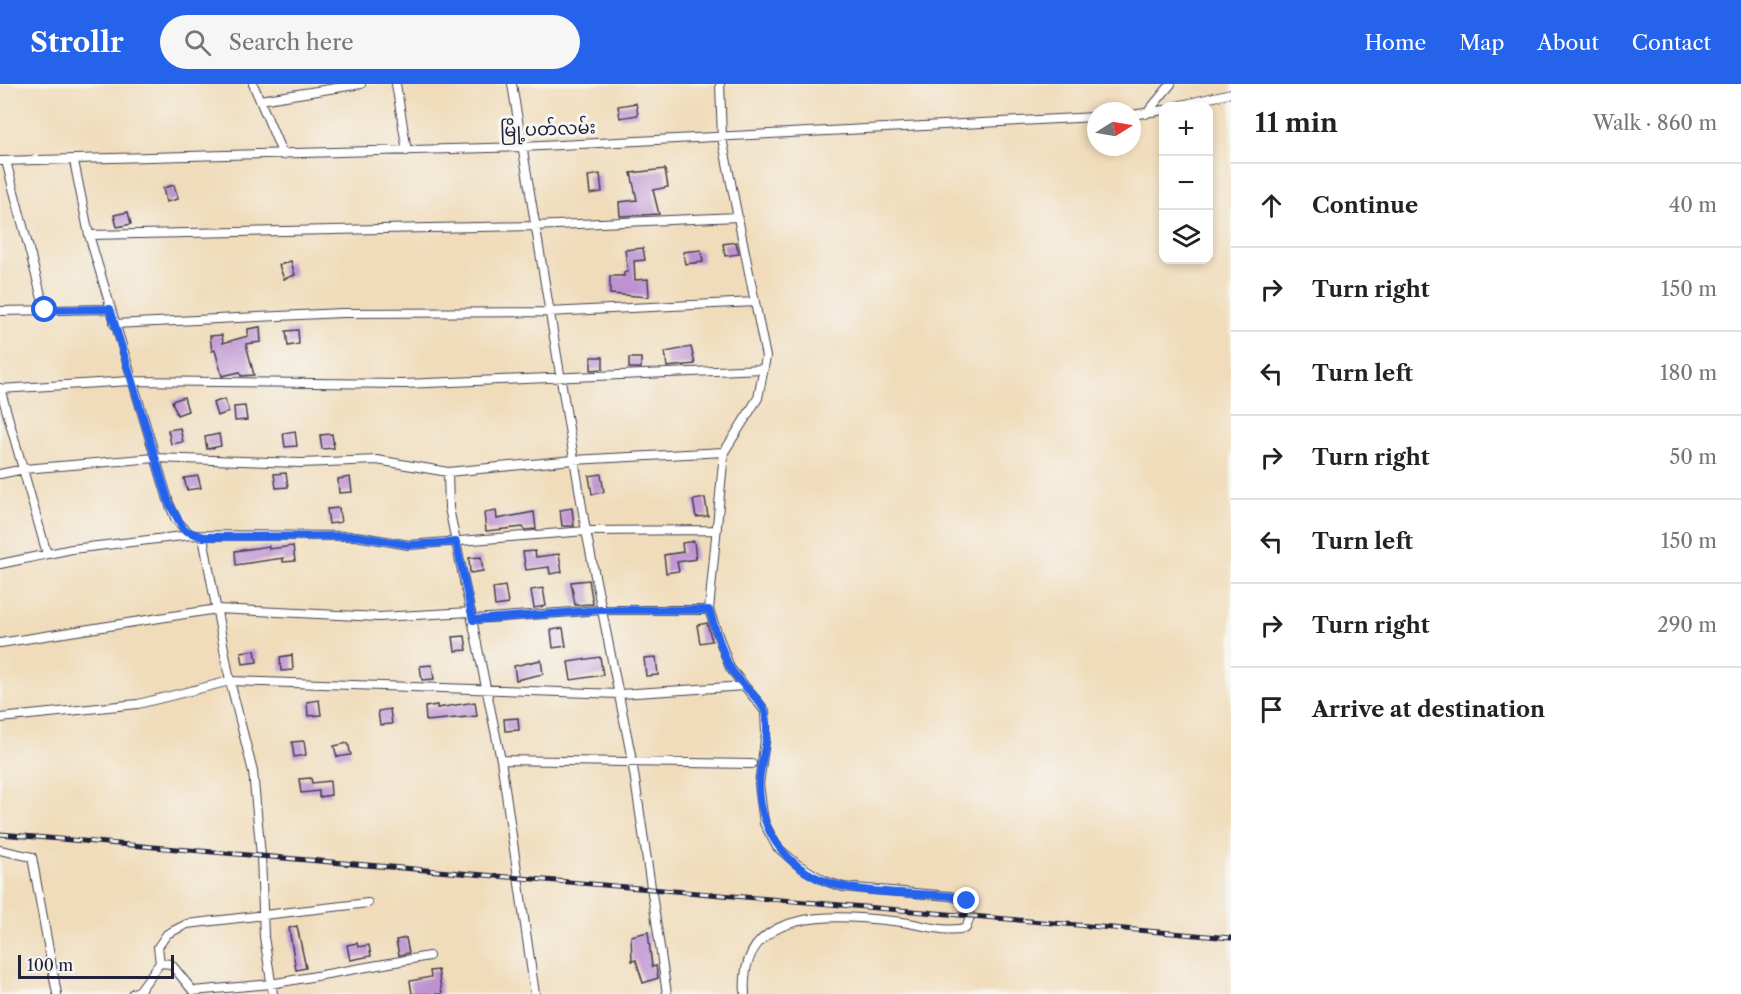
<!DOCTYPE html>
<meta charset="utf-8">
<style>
:root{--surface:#fff;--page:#f6f6f6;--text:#222;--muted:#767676;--line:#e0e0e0;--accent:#2563eb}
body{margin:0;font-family:"Libre Caslon Text","Noto Sans Myanmar",serif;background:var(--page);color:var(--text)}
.controls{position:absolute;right:18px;top:18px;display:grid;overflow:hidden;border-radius:12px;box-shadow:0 3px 9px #0003}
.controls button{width:54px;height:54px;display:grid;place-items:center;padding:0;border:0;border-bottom:2px solid var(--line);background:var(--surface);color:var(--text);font:30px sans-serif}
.compass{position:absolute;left:1087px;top:18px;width:54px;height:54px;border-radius:50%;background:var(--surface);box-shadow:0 3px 9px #0003;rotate:79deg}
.scale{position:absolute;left:18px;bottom:15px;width:156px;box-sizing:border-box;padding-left:6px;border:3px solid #22223b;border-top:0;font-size:16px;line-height:21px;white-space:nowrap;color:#22223b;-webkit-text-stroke:4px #f6f6f2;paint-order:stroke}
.stop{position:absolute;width:18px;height:18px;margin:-14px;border:4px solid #2563eb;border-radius:50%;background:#fff}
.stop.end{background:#2563eb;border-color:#fff;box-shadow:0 2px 6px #0008}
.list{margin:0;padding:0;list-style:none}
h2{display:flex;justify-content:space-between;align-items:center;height:78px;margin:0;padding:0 24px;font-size:26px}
h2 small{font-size:20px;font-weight:400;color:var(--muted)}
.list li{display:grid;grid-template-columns:39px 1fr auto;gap:18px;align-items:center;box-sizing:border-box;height:84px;padding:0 24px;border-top:2px solid var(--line)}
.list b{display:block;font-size:22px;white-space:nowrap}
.list em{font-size:20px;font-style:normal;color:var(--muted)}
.icon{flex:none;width:33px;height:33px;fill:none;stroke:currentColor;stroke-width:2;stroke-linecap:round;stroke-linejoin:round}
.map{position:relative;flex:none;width:1231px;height:910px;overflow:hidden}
header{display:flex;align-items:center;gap:36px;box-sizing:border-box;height:84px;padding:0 30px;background:var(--accent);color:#fff}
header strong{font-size:28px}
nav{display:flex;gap:33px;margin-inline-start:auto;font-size:21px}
.search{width:420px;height:54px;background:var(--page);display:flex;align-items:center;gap:15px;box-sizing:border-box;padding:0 21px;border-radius:33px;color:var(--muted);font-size:22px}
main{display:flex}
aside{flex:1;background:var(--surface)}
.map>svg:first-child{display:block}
.building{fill:#be92d1}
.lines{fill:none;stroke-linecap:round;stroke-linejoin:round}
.minor-casing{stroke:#413e4e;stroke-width:10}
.minor{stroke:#fff;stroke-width:8}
.rail-casing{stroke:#22223b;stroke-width:5}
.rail{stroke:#f6f6f2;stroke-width:3;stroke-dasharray:9;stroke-linecap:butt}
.route{stroke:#2563eb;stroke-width:8}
.labels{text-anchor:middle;stroke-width:6;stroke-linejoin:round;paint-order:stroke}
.street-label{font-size:18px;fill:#22223b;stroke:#f6f6f2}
</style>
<header>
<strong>Strollr</strong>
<div class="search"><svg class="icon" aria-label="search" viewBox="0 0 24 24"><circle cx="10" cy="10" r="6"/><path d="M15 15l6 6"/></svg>Search here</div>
<nav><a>Home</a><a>Map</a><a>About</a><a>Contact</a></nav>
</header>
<main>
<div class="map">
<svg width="1231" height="910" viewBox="0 0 1231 910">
<rect width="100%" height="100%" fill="#f6f6f2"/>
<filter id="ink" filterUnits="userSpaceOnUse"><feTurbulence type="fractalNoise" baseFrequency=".0167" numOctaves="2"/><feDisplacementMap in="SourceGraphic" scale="12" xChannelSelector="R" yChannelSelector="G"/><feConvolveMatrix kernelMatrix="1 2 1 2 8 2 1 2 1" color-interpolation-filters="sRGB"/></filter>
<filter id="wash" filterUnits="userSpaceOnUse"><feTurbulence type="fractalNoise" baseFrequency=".008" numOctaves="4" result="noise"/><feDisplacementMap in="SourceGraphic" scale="24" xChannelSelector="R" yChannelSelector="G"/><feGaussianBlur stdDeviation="1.35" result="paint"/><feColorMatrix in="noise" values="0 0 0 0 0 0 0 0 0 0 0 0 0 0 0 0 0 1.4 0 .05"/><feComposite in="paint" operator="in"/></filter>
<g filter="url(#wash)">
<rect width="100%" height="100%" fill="#f0dcba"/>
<g id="blocks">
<path class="building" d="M636,19L638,31L620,34L618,22Z
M665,85L668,103L653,106L659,130L620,132L619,118L637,116L631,89Z
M600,90L602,108L590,110L588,92Z
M174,101L178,115L166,118L163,104Z
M128,128L131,140L117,143L114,131Z
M736,158L739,170L725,172L723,160Z
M643,164L645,176L634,177L635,196L648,195L649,213L610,210V192H624V188H628L625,166Z
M701,166L703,178L685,180L683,168Z
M291,177L295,191L284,195L279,181Z
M260,243L261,258L246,260L254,291L241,292L240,288L222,292L215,266L212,267L210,252L222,251L223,259L248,252V245Z
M298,246L299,260L288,262L286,247Z
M691,263L695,280L667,283L665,268Z
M591,273H603V285L591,286Z
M629,274H641V284H629Z
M184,313L188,327L177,331L172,317Z
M224,315L229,328L217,332L213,319Z
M245,322L247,336L235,337L234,323Z
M180,344L183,358L171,360L168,346Z
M295,347L297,362L285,363L283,349Z
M219,350L221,362L207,365L205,353Z
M332,350L334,364L322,365L320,351Z
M286,389L288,403L276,404L274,390Z
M601,390L604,408L592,410L589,392Z
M198,392L201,404L187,406L184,394Z
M350,393L352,408L339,409L338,395Z
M705,414L708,432L696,433L693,416Z
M339,424L341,438L329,440L327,425Z
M572,424L574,442H562L560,426Z
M496,427L497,435L534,428L536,445L524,446L523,443L486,447L484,429Z
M694,457L696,475L677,478L679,487L666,489L664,471L683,468L682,459Z
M269,462V465L293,462L295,477L283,478V474L236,481L235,467Z
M535,467L536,473L559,470L562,488L550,490L549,483L526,486L523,468Z
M481,473L483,487L470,489L469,474Z
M589,496L593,520L575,521L571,498Z
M505,502L508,520L495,522L493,504Z
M543,504L546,522L534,524L531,506Z
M707,539L712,557L700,559L697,541Z
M563,544L566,562L553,564L551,546Z
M465,552L467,566L455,567L453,553Z
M255,566L257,578L243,580L241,568Z
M292,571L293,586L281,587L280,573Z
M600,573L603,591L571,596L568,578Z
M656,573L658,591L646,592L644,574Z
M541,576L543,590L516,596L514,582Z
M432,581L434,595L422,596L420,582Z
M319,616L321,631L308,632L307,618Z
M475,618L477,632L426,637L425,623L437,621V624Z
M390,625L392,640L380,641L378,627Z
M518,634L519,646L505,647L504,635Z
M304,657L306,671L294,673L292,658Z
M348,659L351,671L337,673L334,662Z
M311,694L312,699L330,697L331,711L319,713V707L301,709L299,695Z
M297,842L306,884L296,886L289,844Z
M648,848L652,883L656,882L658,894L643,899L636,876L632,877L631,852Z
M406,854L409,869L399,871L396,856Z
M357,859L358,863L369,861L371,872L350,876L347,861Z
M438,886L442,910H412L410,897L431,893L430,887Z"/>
</g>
</g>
<g filter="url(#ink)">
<use href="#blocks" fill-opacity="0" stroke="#413e4e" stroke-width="1.5"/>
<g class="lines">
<g class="minor-casing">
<path id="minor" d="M253,0L283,71
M396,0L407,67
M512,0L586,447L632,676L667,910
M720,0L722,54L766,273L758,314L724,368L709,526L730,584L765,627L766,649L759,700L764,739L777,763L797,780L825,797L843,803L950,812L967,817L970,833L966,844C944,849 924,841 902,838C841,831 738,819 745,910
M260,16L361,0
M1177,22L1231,9
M1146,30L1171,0
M1132,31L1164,26
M0,77L522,63L1096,33
M6,77L45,226
M74,77L89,151L169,419L176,436L191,451L356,452L409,461L586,447L717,446
M89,151L533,142L738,133
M0,227L110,225
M114,240L342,229L548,228L755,218
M0,304L47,470
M0,305L130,297L404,300L763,285
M448,388L449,424L501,676L535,910
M0,390L24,385L155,374L301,379L377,376L448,388L573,376L724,368
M203,453L230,597L253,688L261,771L264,853L273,910
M0,480L72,465L191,451
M473,535L601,526H709
M0,559L217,525L379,533L471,528
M0,634L138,620L230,597L620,610L745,602
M501,676L752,680
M0,766L32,773L57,910
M160,879L158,863L167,850L187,840L368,819
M132,910L140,906L160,879L171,880L193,907L271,900L429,872"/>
</g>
<use href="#minor" class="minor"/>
<g class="rail-casing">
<path id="rail" d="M0,750L1231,854"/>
</g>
<use href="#rail" class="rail"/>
</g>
</g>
<g class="lines" filter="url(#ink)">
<path class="route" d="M45,226L110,225L169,419L184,446L203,453L357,452L409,461L456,458L473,536L601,526H709C715,544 721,565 729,582C736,597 761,614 765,628C772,652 759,678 759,701C760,751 791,791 841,802C876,810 915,809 950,812L967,817"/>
</g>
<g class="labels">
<g class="street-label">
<text transform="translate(548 45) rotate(-2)" y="6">မြို့ပတ်လမ်း</text>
</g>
</g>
</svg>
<div class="controls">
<button>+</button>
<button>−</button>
<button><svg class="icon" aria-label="layers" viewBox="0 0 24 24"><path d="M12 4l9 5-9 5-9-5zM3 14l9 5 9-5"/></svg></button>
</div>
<svg class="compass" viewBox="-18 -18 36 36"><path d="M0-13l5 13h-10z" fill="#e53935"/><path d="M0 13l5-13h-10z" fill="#767676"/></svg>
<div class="scale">100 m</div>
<div class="stop" style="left:45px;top:226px"></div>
<div class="stop end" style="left:967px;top:817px"></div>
</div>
<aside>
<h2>11 min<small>Walk · 860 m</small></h2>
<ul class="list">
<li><svg class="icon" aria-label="ahead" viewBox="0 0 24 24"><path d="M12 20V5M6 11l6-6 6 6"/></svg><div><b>Continue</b></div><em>40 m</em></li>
<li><svg class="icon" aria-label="right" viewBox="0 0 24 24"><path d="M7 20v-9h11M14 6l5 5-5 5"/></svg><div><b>Turn right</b></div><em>150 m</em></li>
<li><svg class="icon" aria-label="left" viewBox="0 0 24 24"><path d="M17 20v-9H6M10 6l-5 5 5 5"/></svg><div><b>Turn left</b></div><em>180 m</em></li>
<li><svg class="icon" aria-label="right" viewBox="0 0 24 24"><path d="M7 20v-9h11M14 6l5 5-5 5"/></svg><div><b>Turn right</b></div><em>50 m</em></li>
<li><svg class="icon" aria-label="left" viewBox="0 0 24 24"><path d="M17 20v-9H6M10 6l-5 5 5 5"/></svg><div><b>Turn left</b></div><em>150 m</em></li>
<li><svg class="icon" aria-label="right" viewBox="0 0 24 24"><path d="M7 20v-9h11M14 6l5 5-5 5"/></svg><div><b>Turn right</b></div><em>290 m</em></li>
<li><svg class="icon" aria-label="arrive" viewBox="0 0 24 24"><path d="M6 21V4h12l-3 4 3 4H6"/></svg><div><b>Arrive at destination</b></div></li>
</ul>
</aside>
</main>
